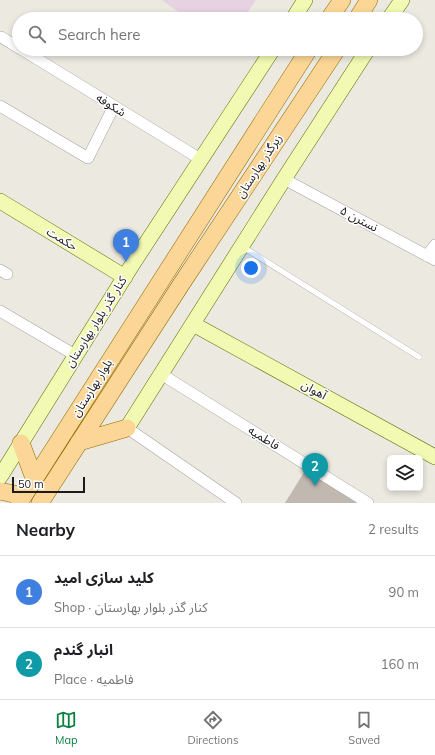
<!DOCTYPE html>
<meta charset="utf-8">
<style>
:root{--surface:#fff;--page:#f6f6f6;--text:#202124;--muted:#757577;--line:#e0e0e0;--accent:#0b8043}
body{margin:0;font-family:Mulish,"Noto Sans Arabic",sans-serif;background:var(--page);color:var(--text)}
.controls{position:absolute;right:12px;bottom:12px;display:grid;overflow:hidden;border-radius:6px;box-shadow:0 2px 6px #0003}
.controls button{width:36px;height:36px;display:grid;place-items:center;padding:0;border:0;border-bottom:1px solid var(--line);background:var(--surface);color:var(--text);font:20px sans-serif}
.scale{position:absolute;left:12px;bottom:10px;width:73px;box-sizing:border-box;padding-left:4px;border:2px solid #1b1b1b;border-top:0;font-size:11px;line-height:14px;white-space:nowrap;color:#1b1b1b;-webkit-text-stroke:3px #fff;paint-order:stroke}
.you{position:absolute;left:251px;top:268px;width:14px;height:14px;margin:-10px;border:3px solid #fff;border-radius:50%;background:#1a73e8;box-shadow:0 0 0 6px #1a73e833}
.badge{display:grid;place-items:center;width:26px;height:26px;border-radius:50%;background:var(--accent);color:#fff;font-size:13px;font-weight:700}
.pin{position:absolute;translate:-50% -33px;filter:drop-shadow(0 1px 2px #0008)}
.pin::after{content:'';position:absolute;top:21px;width:14px;height:12px;background:inherit;clip-path:polygon(0 0,100% 0,50% 100%)}
.list{margin:0;padding:0;list-style:none}
h2{display:flex;justify-content:space-between;align-items:center;height:52px;margin:0;padding:0 16px;font-size:17px}
h2 small{font-size:13px;font-weight:400;color:var(--muted)}
.list li{display:grid;grid-template-columns:26px 1fr auto;gap:12px;align-items:center;box-sizing:border-box;height:72px;padding:0 16px;border-top:1px solid var(--line)}
.list b{display:block;font-size:15px;white-space:nowrap}
.list p{margin:0;font-size:13px;white-space:nowrap;color:var(--muted)}
.list em{font-size:13px;font-style:normal;color:var(--muted)}
.icon{flex:none;width:22px;height:22px;fill:none;stroke:currentColor;stroke-width:2;stroke-linecap:round;stroke-linejoin:round}
.map{position:relative;flex:none;width:435px;height:503px;overflow:hidden}
.search{position:absolute;background:var(--surface);box-shadow:0 2px 6px #0003;left:12px;right:12px;top:12px;height:44px;display:flex;align-items:center;gap:10px;box-sizing:border-box;padding:0 14px;border-radius:22px;color:var(--muted);font-size:15px}
.sheet{height:196px;background:var(--surface)}
nav{display:flex;justify-content:space-around;align-items:center;box-sizing:border-box;height:56px;border-top:1px solid var(--line);background:var(--surface);font-size:11px;color:var(--muted)}
nav a{display:grid;justify-items:center;gap:2px}
nav .on{color:var(--accent)}
.map>svg:first-child{display:block}
.industrial{fill:#e6d2e1}
.building{fill:#c1b8b0}
.lines{fill:none;stroke-linecap:round;stroke-linejoin:round}
.lane-casing{stroke:#a2a2a2;stroke-width:6}
.street-casing{stroke:#a2a2a2;stroke-width:12}
.secondary-casing{stroke:#5d6e05;stroke-width:16}
.primary-casing{stroke:#916a01;stroke-width:18}
.lane{stroke:#fff;stroke-width:5.5}
.street{stroke:#fff;stroke-width:11}
.secondary{stroke:#f1f9b2;stroke-width:15}
.primary{stroke:#fbd696;stroke-width:17}
.labels{text-anchor:middle;stroke-width:3;stroke-linejoin:round;paint-order:stroke}
.street-label{font-size:12px;fill:#1b1b1b;stroke:#fff}
</style>
<div class="map">
<svg width="435" height="503" viewBox="0 0 435 503">
<rect width="100%" height="100%" fill="#ece9e0"/>
<path class="industrial" d="M162,0H256L243,19H188Z"/>
<path class="building" d="M306,469L360,503H285Z"/>
<g class="lines">
<g class="lane-casing">
<path id="lane" d="M243,247L419,357"/>
</g>
<g class="street-casing">
<path id="street" d="M1,37L19,48
M21,49L202,160
M0,106L88,158L114,106
M284,179L435,260
M427,256L435,245
M0,270L7,274
M0,311L75,355
M161,374L368,503
M127,428L236,503"/>
</g>
<g class="secondary-casing">
<path id="secondary" d="M293,19L305,0
M389,19L402,0
M0,201L125,277
M193,324L435,457
M127,428L284,179L368,49
M0,477L132,265L273,49"/>
</g>
<g class="primary-casing">
<path id="primary" d="M329,19L342,0
M357,19L369,0
M79,442L127,428
M21,443L34,478
M0,491L23,496
M19,503L309,49
M40,503L182,283L337,49"/>
</g>
<use href="#lane" class="lane"/>
<use href="#street" class="street"/>
<use href="#secondary" class="secondary"/>
<use href="#primary" class="primary"/>
</g>
<g class="labels">
<g class="street-label">
<text transform="translate(111 105) rotate(32)" y="4">شکوفه</text>
<text transform="translate(259 166) rotate(-57)" y="4">زیرگذر بهارستان</text>
<text transform="translate(359 219) rotate(28)" y="4">نسترن ۵</text>
<text transform="translate(62 239) rotate(31)" y="4">حکمت</text>
<text transform="translate(96 322) rotate(-58)" y="4">کنار گذر بلوار بهارستان</text>
<text transform="translate(92 388) rotate(-58)" y="4">بلوار بهارستان</text>
<text transform="translate(314 390) rotate(29)" y="4">آهوان</text>
<text transform="translate(264 438) rotate(32)" y="4">فاطمیه</text>
</g>
</g>
</svg>
<div class="controls">
<button><svg class="icon" aria-label="layers" viewBox="0 0 24 24"><path d="M12 4l9 5-9 5-9-5zM3 14l9 5 9-5"/></svg></button>
</div>
<div class="scale">50 m</div>
<div class="you"></div>
<div class="pin badge" style="left:126px;top:262px;background:#3f7fe0">1</div>
<div class="pin badge" style="left:315px;top:486px;background:#0f9aa8">2</div>
<div class="search"><svg class="icon" aria-label="search" viewBox="0 0 24 24"><circle cx="10" cy="10" r="6"/><path d="M15 15l6 6"/></svg>Search here</div>
</div>
<section class="sheet">
<h2>Nearby<small>2 results</small></h2>
<ul class="list">
<li><span class="badge" style="background:#3f7fe0">1</span><div><b>کلید سازی امید</b><p>Shop · کنار گذر بلوار بهارستان</p></div><em>90 m</em></li>
<li><span class="badge" style="background:#0f9aa8">2</span><div><b>انبار گندم</b><p>Place · فاطمیه</p></div><em>160 m</em></li>
</ul>
</section>
<nav>
<a class="on"><svg class="icon" aria-label="map" viewBox="0 0 24 24"><path d="M3 6l6-2 6 2 6-2v14l-6 2-6-2-6 2zM9 4v14M15 6v14"/></svg>Map</a>
<a><svg class="icon" aria-label="directions" viewBox="0 0 24 24"><path d="M12 3l9 9-9 9-9-9zM9 14v-3h6M13 9l2 2-2 2"/></svg>Directions</a>
<a><svg class="icon" aria-label="saved" viewBox="0 0 24 24"><path d="M7 4h10v16l-5-4-5 4z"/></svg>Saved</a>
</nav>
